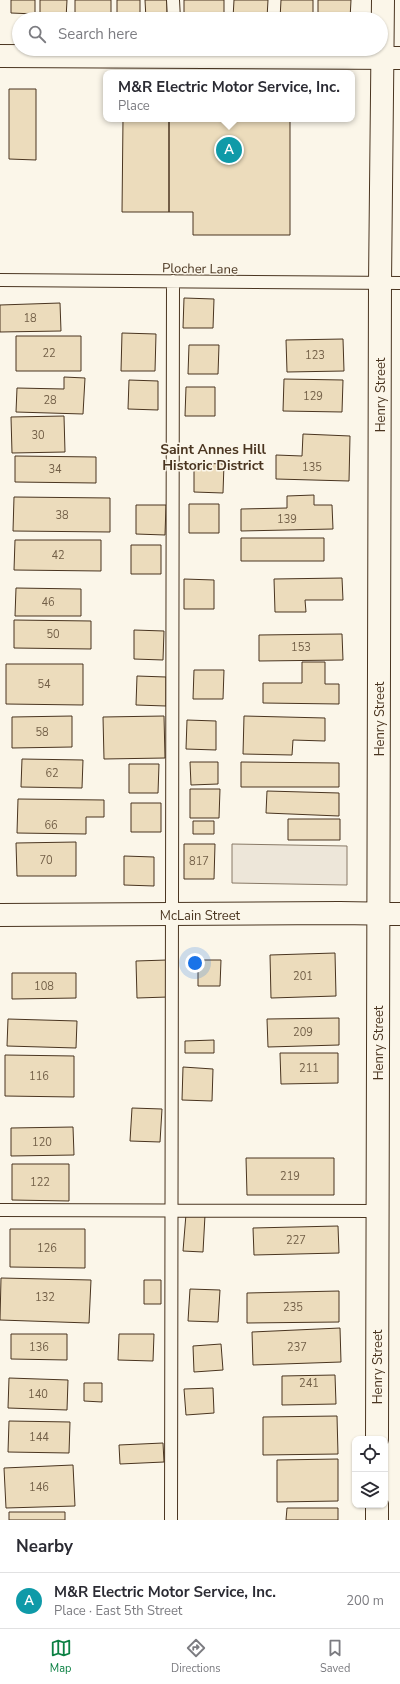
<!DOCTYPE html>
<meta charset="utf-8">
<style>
:root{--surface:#fff;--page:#f7f7f7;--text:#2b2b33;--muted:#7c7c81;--line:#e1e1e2;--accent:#0b8043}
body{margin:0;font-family:"Nunito Sans",sans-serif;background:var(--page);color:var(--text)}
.controls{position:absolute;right:12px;bottom:12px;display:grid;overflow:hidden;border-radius:8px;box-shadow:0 1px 3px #0004}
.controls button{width:36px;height:36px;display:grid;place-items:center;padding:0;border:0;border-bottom:1px solid var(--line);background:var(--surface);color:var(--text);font:20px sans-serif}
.you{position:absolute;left:195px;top:963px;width:14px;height:14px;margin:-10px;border:3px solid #fff;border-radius:50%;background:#1a73e8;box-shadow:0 0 0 6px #1a73e833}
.badge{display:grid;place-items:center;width:26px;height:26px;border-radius:50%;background:var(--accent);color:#fff;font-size:13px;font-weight:700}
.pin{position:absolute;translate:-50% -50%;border:2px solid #fff;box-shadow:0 1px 4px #0006}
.popup{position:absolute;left:103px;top:70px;width:252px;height:52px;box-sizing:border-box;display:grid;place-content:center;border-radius:8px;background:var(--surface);filter:drop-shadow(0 1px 3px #0005);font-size:13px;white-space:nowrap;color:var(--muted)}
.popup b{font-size:15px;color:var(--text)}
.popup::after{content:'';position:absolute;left:50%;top:100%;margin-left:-8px;border:8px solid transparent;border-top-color:var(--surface)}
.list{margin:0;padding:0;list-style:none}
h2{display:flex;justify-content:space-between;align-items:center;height:52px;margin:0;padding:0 16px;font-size:17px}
h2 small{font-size:13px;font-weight:400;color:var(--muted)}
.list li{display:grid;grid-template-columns:26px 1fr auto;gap:12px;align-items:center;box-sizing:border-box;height:56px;padding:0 16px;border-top:1px solid var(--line)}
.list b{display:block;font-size:15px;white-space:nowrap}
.list p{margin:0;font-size:13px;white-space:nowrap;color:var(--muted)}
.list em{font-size:13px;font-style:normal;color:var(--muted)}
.icon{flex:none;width:22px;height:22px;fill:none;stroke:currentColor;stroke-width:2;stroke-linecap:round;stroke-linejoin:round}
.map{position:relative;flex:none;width:400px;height:1520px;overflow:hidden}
.search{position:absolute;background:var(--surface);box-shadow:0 1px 3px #0004;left:12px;right:12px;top:12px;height:44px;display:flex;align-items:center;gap:10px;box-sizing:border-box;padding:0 14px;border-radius:22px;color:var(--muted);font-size:15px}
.sheet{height:108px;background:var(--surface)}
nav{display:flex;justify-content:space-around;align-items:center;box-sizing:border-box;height:56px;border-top:1px solid var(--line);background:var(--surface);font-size:11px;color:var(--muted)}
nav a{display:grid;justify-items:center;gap:2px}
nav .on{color:var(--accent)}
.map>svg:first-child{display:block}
.green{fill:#ede6d9;stroke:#887966}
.building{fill:#ecdcbc;stroke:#4a3520}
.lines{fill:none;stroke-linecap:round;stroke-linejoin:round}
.lane-casing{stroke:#4a3520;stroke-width:14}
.street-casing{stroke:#4a3520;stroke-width:24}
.secondary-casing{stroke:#4a3520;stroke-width:24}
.lane{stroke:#fbf6e9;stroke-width:12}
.street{stroke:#fbf6e9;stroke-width:22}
.secondary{stroke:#fbf6e9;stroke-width:22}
.labels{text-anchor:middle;stroke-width:3;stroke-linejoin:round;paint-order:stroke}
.number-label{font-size:11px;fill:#725f47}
.street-label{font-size:13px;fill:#4a3520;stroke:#fbf6e9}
.neighbourhood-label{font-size:14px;font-weight:bold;fill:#4a3520;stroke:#fbf6e9}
</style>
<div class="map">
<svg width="400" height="1520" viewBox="0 0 400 1520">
<rect width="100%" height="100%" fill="#fbf6e9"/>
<path class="green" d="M232,844L347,846V885L232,883Z"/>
<path class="building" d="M11,0H35V14L11,13Z
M40,0H67L66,19H40Z
M75,0H111V19H75Z
M117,0H140V19H117Z
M145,0H167V19H146Z
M184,0H224V19H184Z
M234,0H268L267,18H233Z
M281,0H313V19H280Z
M318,0H351L350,19H318Z
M9,89H36V160L9,159Z
M123,119H169V212H122Z
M169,119H290V235H193V212H169Z
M184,298L214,299L213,328H183Z
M60,303L61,331L0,332V305Z
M122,333L156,334L155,371H121Z
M16,336H81V371H16Z
M343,339L344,371L287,372L286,340Z
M189,345H219L218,374H188Z
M64,377L85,378L83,414L16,412L17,388L64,389Z
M284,379L343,380L342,412L283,411Z
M129,380L158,381V410L128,409Z
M186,387H215V416H185Z
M64,416L65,452L12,453L11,417Z
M303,434L350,436L349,481L276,479V455L302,456Z
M15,456L96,457V483L15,482Z
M194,463L224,464L223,493L194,492Z
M314,495V505H332L333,529L241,531V509L287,508V496Z
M14,497L110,498V532L13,531Z
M189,504H219V533H189Z
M136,505H166L165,535L136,534Z
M241,538H324V561H241Z
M15,540H101V571L14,570Z
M131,545H161V574H131Z
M342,578L343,600H305L306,612H275L274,579Z
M184,579L214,580V609H184Z
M16,588L81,589V616H15Z
M14,620L91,621V649L14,648Z
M134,630L164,631L163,660L134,659Z
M342,634L343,660L259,661V635Z
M302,662H325V684H339V704L263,703V683H302Z
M6,664H83V705L6,704Z
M194,670H224L223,699H193Z
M137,676L166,677V706L136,705Z
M72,716V747L12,748V717Z
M164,716L165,758L104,759L103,717Z
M244,716L325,718V741L293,740L292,755L243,754Z
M187,720L216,721V750L186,749Z
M22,759L83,760L82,788L21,787Z
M190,762H218V784L191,785Z
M241,762L339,763V787H241Z
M129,764H159L158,793H129Z
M190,789H220L219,818H190Z
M267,791L339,793V816L266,813Z
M18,799L104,800V817H86V834L17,833Z
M131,803H161V832H131Z
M288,819H340V840H288Z
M193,821H214V834H193Z
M76,842V876H17L16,843Z
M184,844H215L214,879H184Z
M124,856L154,857V886L124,885Z
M335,953L336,996L271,998L270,955Z
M167,960L168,997L137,998L136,961Z
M198,960H221L220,986H198Z
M12,973H76V998L12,999Z
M339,1018V1045L268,1047L267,1019Z
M8,1019L77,1021L76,1048L7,1046Z
M214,1040V1053H185V1041Z
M280,1053H338V1083L281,1084Z
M5,1055L74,1056V1097L5,1096Z
M183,1067L213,1069L212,1101L182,1100Z
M132,1108L162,1109L160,1142L130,1141Z
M73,1127L74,1155L11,1156V1128Z
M246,1158H334V1195H247Z
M12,1164H69V1201L12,1200Z
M186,1214L205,1215L203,1252L183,1251Z
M338,1226L339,1253L254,1255L253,1228Z
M10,1229H85V1268L10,1267Z
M1,1278L91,1280L89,1323L0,1320Z
M144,1280H161V1304H144Z
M190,1289L220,1290L218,1322L188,1321Z
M339,1291V1322L247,1323V1293Z
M340,1328L341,1362L253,1365L252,1332Z
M11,1334H67V1360L11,1359Z
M119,1334H154L153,1361L118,1360Z
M221,1344L223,1370L194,1372L193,1346Z
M335,1375L336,1404L282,1405V1376Z
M9,1378L68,1380L67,1410L8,1408Z
M84,1383H102V1402L84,1401Z
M213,1388L214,1413L186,1415L184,1389Z
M337,1416L338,1454L263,1455V1417Z
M9,1421L70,1422L69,1453L8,1452Z
M163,1443L164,1462L120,1464L119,1445Z
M338,1459V1501L277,1502V1460Z
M73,1465L75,1506L6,1508L4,1468Z
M287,1508H338V1520H286Z
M9,1512H65V1520H9Z"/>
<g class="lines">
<g class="lane-casing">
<path id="lane" d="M173,0L174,19
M0,280L400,283
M0,1210L378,1211
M171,1520L173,281"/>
</g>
<g class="street-casing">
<path id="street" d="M0,915L340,913L400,914
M377,1439L380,283L383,0
M377,1520V1505"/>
</g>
<g class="secondary-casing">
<path id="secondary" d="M0,56L400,58"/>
</g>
<use href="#lane" class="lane"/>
<use href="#street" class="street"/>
<use href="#secondary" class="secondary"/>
</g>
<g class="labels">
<g class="number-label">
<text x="30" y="322">18</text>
<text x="49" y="357">22</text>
<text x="315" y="359">123</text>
<text x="313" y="400">129</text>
<text x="50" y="404">28</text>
<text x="38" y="439">30</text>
<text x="312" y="471">135</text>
<text x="55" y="473">34</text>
<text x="62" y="519">38</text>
<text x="287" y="523">139</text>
<text x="58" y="559">42</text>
<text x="48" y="606">46</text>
<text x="53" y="638">50</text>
<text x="301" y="651">153</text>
<text x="44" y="688">54</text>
<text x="42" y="736">58</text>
<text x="52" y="777">62</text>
<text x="51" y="829">66</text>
<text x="46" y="864">70</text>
<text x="199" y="865">817</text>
<text x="303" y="980">201</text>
<text x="44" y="990">108</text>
<text x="303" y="1036">209</text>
<text x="309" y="1072">211</text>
<text x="39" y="1080">116</text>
<text x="42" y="1146">120</text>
<text x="290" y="1180">219</text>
<text x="40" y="1186">122</text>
<text x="296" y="1244">227</text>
<text x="47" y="1252">126</text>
<text x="45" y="1301">132</text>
<text x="293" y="1311">235</text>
<text x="39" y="1351">136</text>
<text x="297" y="1351">237</text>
<text x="309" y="1387">241</text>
<text x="38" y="1398">140</text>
<text x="39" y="1441">144</text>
<text x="39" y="1491">146</text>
</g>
<g class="street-label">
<text transform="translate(200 268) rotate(1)" y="5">Plocher Lane</text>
<text transform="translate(380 395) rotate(-90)" y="5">Henry Street</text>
<text transform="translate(379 719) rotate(-90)" y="5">Henry Street</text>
<text x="200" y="920">McLain Street</text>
<text transform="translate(378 1043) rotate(-90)" y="5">Henry Street</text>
<text transform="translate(377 1367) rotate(-90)" y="5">Henry Street</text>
</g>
<g class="neighbourhood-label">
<text x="213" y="454">Saint Annes Hill<tspan x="213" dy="16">Historic District</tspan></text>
</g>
</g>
</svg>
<div class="controls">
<button><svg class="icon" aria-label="locate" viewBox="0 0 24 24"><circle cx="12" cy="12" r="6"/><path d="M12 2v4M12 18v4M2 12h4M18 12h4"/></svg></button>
<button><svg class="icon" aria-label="layers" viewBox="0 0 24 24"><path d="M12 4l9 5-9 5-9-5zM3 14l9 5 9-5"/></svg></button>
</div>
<div class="you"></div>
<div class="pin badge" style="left:229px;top:150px;background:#0f9aa8">A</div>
<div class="popup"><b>M&amp;R Electric Motor Service, Inc.</b>Place</div>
<div class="search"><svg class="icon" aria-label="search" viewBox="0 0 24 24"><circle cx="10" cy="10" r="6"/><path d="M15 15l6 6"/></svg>Search here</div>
</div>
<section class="sheet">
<h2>Nearby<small></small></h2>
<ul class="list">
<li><span class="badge" style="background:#0f9aa8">A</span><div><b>M&amp;R Electric Motor Service, Inc.</b><p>Place · East 5th Street</p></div><em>200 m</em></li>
</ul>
</section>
<nav>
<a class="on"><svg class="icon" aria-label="map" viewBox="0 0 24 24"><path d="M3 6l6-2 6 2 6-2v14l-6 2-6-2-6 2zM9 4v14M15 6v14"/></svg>Map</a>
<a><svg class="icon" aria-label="directions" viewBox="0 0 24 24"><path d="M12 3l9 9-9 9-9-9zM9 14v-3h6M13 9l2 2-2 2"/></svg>Directions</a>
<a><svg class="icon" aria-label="saved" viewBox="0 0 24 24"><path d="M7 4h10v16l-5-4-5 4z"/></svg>Saved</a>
</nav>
